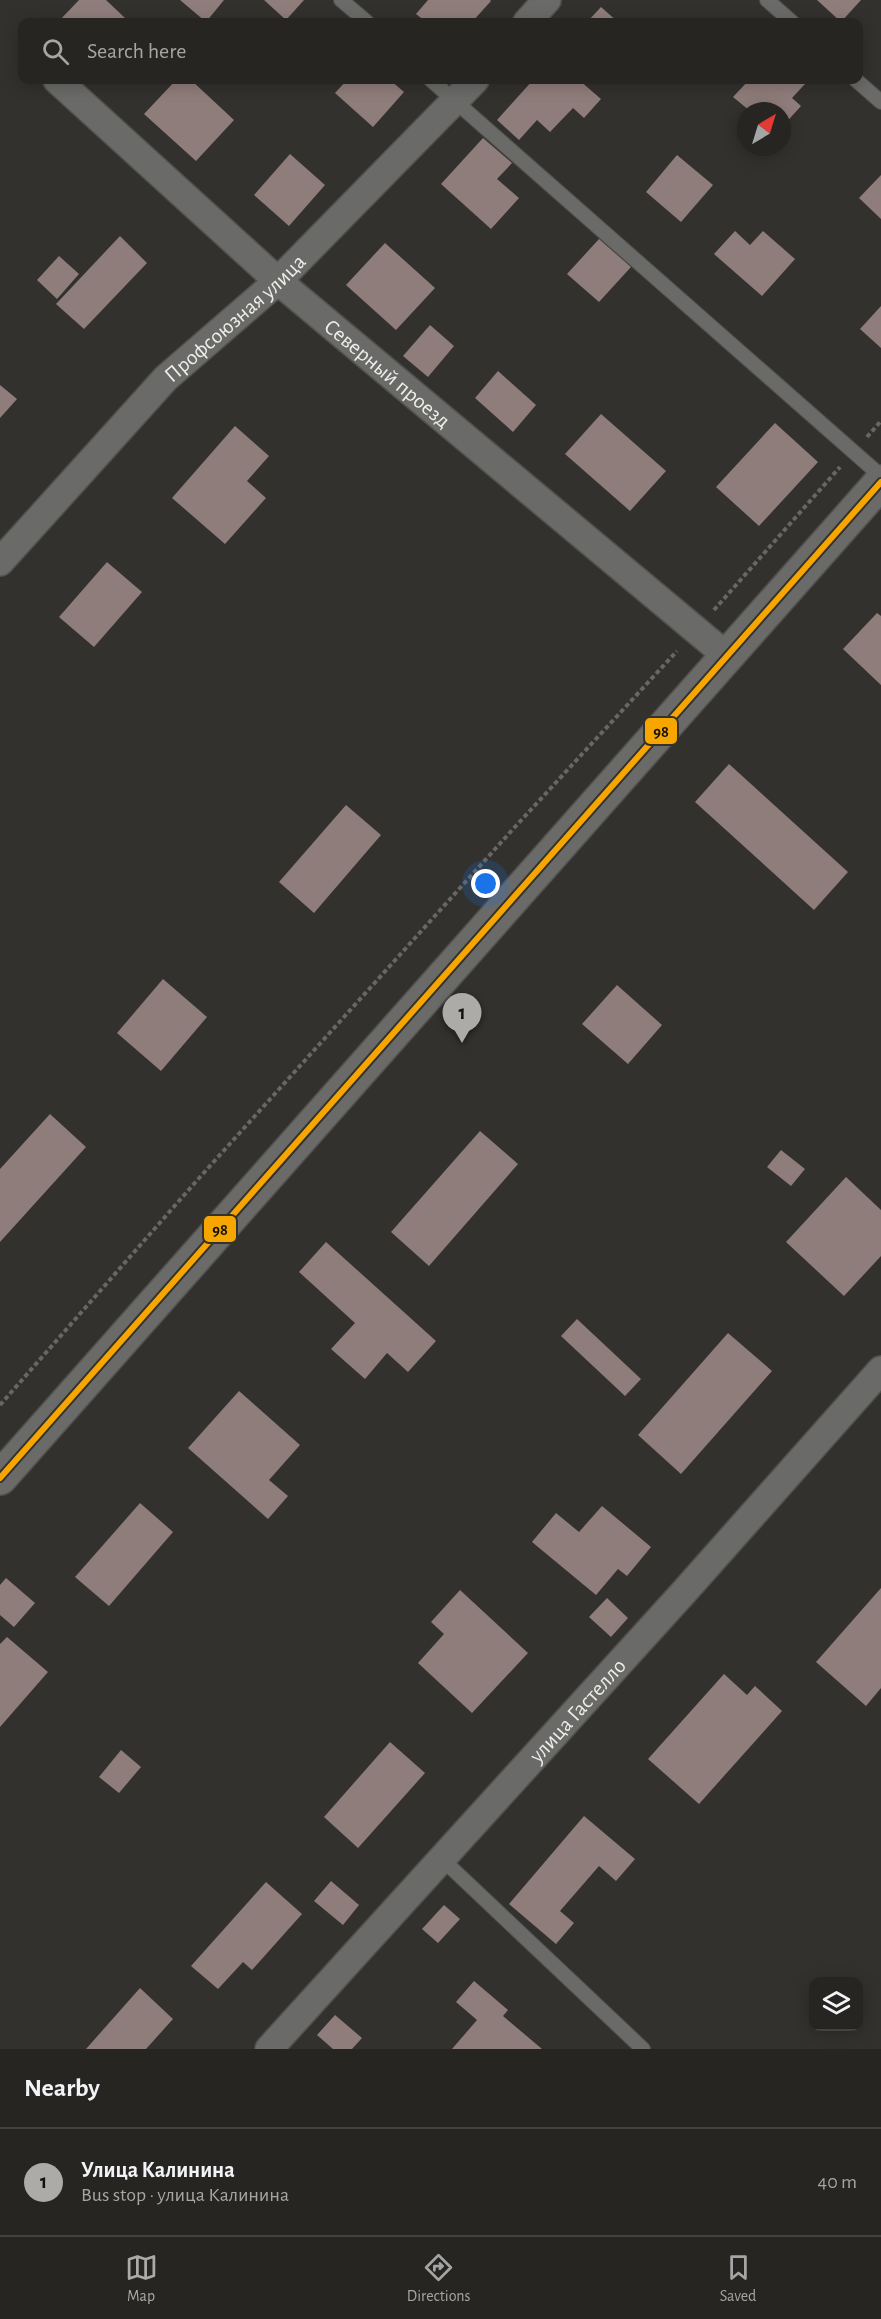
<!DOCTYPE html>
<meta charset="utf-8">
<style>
:root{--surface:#262522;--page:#2e2d2a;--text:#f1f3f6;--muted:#a4a5a5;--line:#424240;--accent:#adaba8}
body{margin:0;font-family:"Alegreya Sans",sans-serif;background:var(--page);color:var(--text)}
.controls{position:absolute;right:18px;bottom:18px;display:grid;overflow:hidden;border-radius:12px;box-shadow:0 3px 15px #0003}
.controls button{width:54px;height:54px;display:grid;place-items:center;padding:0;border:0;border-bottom:2px solid var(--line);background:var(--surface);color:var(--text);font:30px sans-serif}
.compass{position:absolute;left:737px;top:102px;width:54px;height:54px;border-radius:50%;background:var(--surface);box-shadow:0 3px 15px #0003;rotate:38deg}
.you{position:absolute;left:486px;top:884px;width:21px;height:21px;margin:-15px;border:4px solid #fff;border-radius:50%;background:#1a73e8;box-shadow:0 0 0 9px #1a73e833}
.badge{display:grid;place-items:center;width:39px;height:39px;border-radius:50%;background:var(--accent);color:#111;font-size:20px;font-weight:700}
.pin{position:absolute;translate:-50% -50px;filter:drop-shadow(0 2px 3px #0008)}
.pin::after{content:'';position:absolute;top:32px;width:21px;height:18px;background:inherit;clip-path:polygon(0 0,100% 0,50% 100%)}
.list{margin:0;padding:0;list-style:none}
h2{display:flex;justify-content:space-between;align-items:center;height:78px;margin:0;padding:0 24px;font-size:26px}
h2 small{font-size:20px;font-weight:400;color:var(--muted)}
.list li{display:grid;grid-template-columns:39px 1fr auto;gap:18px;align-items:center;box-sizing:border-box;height:108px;padding:0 24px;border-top:2px solid var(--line)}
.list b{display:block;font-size:22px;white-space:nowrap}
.list p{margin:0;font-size:20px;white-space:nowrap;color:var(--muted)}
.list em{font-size:20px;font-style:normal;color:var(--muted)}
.icon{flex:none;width:33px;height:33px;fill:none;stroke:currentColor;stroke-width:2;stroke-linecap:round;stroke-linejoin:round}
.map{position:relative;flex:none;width:881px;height:2049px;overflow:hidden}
.search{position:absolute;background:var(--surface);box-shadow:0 3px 15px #0003;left:18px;right:18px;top:18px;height:66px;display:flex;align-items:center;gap:15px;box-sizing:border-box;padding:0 21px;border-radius:12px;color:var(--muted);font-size:22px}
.sheet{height:186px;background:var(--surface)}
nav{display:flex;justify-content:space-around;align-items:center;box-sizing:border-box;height:84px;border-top:2px solid var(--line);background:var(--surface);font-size:16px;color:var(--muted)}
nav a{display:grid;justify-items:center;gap:3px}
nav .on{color:var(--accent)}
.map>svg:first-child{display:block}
.building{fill:#8f7d7b}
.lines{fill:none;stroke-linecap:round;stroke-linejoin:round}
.lane-casing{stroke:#51504d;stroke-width:16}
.street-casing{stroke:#51504d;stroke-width:30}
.secondary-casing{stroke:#51504d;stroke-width:36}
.path{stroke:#686764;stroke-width:4;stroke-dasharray:4.5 3;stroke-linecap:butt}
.lane{stroke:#6a6a68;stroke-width:14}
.street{stroke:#6a6a68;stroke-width:27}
.secondary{stroke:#6a6a68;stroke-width:33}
.bus-1-casing{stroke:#34322d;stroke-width:10}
.bus-1{stroke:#f7a600;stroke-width:6}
.labels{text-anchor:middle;stroke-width:6;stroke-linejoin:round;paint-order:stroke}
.street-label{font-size:22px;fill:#eeede9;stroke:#34322d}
.line-badge{stroke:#34322d;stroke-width:2}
.pale-badge-label{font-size:16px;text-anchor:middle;font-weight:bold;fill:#111}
</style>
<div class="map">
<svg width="881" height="2049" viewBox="0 0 881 2049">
<rect width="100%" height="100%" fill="#33312e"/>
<path class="building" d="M79,0H106L125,18L121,22H58Z
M180,0H224L206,22Z
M264,0H304L286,20Z
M428,0H490L491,1L472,22H426L416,14Z
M817,0H861L841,22Z
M601,7L618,22H587Z
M176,80H191L234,120L196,161L144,114Z
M347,80H390L404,92L373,127L335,93Z
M533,80H579L601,99L584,118L573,108L550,132L537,120L519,140L497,120Z
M749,80H800L805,84L792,98L801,106L782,127V111H750L733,97Z
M483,138L512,163L497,179L519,198L491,229L441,184Z
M290,154L325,185L289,226L254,195Z
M677,155L713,185L681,222L646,192Z
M881,175V219L859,198Z
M735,231L750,245L763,231L795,259L762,296L714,254Z
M120,236L147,263L84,329L56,304Z
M599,239L631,267L599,302L567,274Z
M385,243L435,288L396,330L346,285Z
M59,256L79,274L57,299L37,280Z
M881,306V348L860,329Z
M430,325L454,346L428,377L403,356Z
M498,371L536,405L513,432L475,398Z
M0,385L17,399L0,418Z
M601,414L666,471L630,511L565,454Z
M775,423L818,462L759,526L716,487Z
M235,426L269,456L247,481L266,498L225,544L172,498Z
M107,562L142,592L94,647L59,617Z
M877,613L881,616V685L843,649Z
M729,764L848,872L814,910L695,802Z
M346,805L381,835L314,913L279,882Z
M163,979L207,1017L161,1071L117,1033Z
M617,985L662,1025L628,1064L582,1024Z
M50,1114L86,1147L0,1242V1169Z
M480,1131L518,1164L429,1266L391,1232Z
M781,1150L805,1169L791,1186L767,1167Z
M846,1177L881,1210V1256L844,1296L786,1242Z
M326,1242L436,1341L408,1372L387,1353L365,1379L331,1349L355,1323L299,1272Z
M577,1319L641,1379L625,1396L561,1336Z
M728,1333L772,1371L681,1474L638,1435Z
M239,1391L300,1445L269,1480L288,1496L268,1519L188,1448Z
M140,1503L173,1532L109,1606L75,1577Z
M602,1506L651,1547L627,1576L618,1569L596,1595L532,1542L556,1513L579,1532Z
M6,1578L35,1603L14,1627L0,1615V1585Z
M881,1588V1688L866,1706L816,1662Z
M460,1590L528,1653L472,1713L418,1663L444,1634L431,1622Z
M607,1598L628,1618L611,1637L589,1617Z
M7,1637L48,1672L0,1727V1644Z
M724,1674L747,1695L755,1686L782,1711L699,1804L648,1759Z
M390,1742L425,1773L358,1848L324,1817Z
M121,1750L141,1767L119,1793L99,1777Z
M584,1816L635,1859L616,1881L599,1866L560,1911L574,1923L556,1944L509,1904Z
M331,1881L359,1905L343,1925L314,1901Z
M266,1882L302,1914L252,1970L243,1962L218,1989L191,1966Z
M444,1905L460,1919L438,1943L422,1929Z
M474,1981L508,2010L503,2016L542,2049H452L477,2020L456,2002Z
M140,1988L173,2019L146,2049H86Z
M335,2015L362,2038L352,2049H333L317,2035Z"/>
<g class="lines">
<g class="lane-casing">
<path id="lane" d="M341,0L367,22
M767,0L792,22
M431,80L881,476
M856,80L881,102
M442,1859L643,2049"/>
</g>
<g class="street-casing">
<g id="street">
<path d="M527,22L547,0"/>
<path id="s1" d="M57,80L278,281L727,656"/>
<path id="s2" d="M0,562L166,378L278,281L475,80"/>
<path id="s3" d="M269,2049L684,1592L881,1370"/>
</g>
</g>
<g class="secondary-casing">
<path id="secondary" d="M0,1478L881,482"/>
</g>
<path class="path" d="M867,437L881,421
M714,610L840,467
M0,1405L200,1177L514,828L677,651"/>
<use href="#lane" class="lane"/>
<use href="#street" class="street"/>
<use href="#secondary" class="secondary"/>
<g class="bus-1-casing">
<path id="bus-1" d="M0,1478L881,482"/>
</g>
<use href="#bus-1" class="bus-1"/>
</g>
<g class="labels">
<g class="street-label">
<text dy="8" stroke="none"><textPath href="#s2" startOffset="339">Профсоюзная улица</textPath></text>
<text dy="8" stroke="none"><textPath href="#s1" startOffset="442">Северный проезд</textPath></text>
<text dy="8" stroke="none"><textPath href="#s3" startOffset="458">улица Гастелло</textPath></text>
</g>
</g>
<g class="line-badge">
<rect x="644" y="717" width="34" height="28" rx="6" fill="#f7a600"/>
<rect x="203" y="1215" width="34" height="28" rx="6" fill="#f7a600"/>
</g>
<g class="pale-badge-label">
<text x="661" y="737">98</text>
<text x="220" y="1235">98</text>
</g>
</svg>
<div class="controls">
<button><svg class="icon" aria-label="layers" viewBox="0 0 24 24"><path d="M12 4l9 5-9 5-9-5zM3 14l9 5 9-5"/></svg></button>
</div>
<svg class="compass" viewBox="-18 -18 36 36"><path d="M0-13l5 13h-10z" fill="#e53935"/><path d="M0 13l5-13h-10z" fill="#a4a5a5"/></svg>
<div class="you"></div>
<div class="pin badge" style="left:462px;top:1043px">1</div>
<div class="search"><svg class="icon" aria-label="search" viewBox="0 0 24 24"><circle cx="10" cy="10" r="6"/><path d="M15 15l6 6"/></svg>Search here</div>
</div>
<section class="sheet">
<h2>Nearby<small></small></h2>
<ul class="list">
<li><span class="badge">1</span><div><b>Улица Калинина</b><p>Bus stop · улица Калинина</p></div><em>40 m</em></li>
</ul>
</section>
<nav>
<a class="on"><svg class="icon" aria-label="map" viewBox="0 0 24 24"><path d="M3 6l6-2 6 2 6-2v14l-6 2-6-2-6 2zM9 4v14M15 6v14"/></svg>Map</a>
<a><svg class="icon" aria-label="directions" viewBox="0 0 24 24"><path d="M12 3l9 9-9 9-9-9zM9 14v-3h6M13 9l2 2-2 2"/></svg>Directions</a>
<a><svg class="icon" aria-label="saved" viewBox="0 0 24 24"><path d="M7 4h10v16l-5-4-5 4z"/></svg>Saved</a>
</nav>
